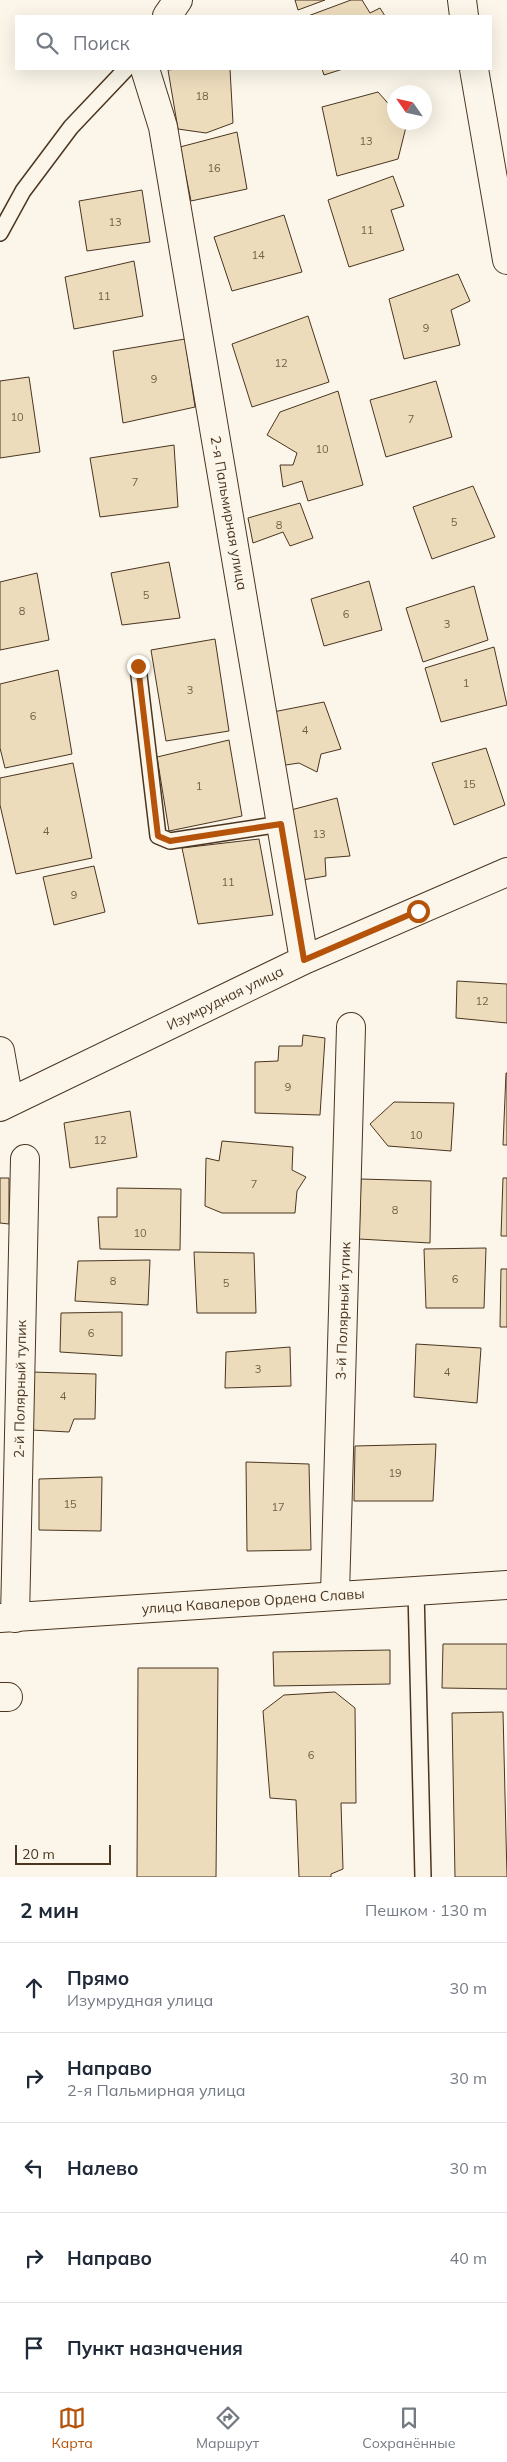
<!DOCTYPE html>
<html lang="ru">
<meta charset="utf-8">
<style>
:root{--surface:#fff;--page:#f6f6f7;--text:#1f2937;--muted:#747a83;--line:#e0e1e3;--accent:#b45309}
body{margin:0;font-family:Mulish,sans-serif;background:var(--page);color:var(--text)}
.compass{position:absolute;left:387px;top:85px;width:45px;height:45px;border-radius:50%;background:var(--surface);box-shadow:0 5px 20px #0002;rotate:304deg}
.scale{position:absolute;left:15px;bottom:12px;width:96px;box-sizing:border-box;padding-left:5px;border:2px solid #4a3520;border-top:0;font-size:14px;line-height:18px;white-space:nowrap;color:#4a3520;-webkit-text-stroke:4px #fbf6e9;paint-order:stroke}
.stop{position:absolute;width:15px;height:15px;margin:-11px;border:4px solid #b45309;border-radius:50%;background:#fff}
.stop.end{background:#b45309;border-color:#fff;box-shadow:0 1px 5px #0008}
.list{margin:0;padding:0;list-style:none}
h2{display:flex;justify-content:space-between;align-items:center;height:65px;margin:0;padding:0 20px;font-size:21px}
h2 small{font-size:16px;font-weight:400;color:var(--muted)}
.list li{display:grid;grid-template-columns:32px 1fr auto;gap:15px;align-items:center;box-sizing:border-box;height:90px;padding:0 20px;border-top:1px solid var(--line)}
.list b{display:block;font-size:19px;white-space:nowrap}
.list p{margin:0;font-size:16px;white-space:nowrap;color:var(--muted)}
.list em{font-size:16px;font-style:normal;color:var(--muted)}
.icon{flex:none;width:28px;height:28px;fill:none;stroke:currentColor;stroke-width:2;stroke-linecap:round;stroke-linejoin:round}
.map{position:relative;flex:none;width:507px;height:1877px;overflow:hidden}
.search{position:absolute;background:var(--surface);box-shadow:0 5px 20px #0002;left:15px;right:15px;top:15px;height:55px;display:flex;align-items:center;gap:12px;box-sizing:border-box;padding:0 18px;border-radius:0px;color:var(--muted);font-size:19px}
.sheet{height:515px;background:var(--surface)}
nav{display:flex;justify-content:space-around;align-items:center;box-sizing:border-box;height:70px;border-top:1px solid var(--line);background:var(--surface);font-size:14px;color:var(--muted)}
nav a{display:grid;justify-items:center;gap:2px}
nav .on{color:var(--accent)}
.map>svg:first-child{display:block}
.building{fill:#ecdcbc;stroke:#4a3520}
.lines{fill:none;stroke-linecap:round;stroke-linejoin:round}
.lane-casing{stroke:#4a3520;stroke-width:18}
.street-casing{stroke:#4a3520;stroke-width:30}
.secondary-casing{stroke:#4a3520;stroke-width:30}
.lane{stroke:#fbf6e9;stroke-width:15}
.street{stroke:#fbf6e9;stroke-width:28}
.secondary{stroke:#fbf6e9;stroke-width:28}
.route{stroke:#b45309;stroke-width:6}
.labels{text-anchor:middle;stroke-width:4;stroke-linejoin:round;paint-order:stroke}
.number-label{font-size:11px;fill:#725f47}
.street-label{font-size:14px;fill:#4a3520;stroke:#fbf6e9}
</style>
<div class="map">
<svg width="507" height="1877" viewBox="0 0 507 1877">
<rect width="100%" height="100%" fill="#fbf6e9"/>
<path class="building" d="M295,0H325L298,10Z
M351,0H362L370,13L380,8L385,16H308Z
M177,69H230L233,123L206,133L178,129L168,70Z
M322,69H343L324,75Z
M378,92L394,110V122L407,123L398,159L337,176L322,107Z
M237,132L247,189L191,201L180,147Z
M393,176L404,206L391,210L404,250L349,267L328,200Z
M142,190L150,242L87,251L79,201Z
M284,215L302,272L232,291L214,237Z
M134,261L143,316L74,329L65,277Z
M458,274L470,301L451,310L460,345L404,359L389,299Z
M308,316L329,382L252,407L232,344Z
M185,339L195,407L123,423L113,351Z
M29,377L40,452L0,458V381Z
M436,381L452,437L386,457L370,400Z
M338,391L363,485L308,501L302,481L283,487L280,465H293L297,453L267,435L280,412Z
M174,445L178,507L100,517L90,458Z
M473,486L495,537L432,559L413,507Z
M300,503L313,538L290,546L283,532L253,543L248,518Z
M169,562L180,618L122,625L111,573Z
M37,573L49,640L0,650V582Z
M369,581L382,630L324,646L311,599Z
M474,586L488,640L423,662L406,608Z
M215,639L229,731L166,741L151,650Z
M494,647L507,705L441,722L425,668Z
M58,670L72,754L5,768L0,748V684Z
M324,702L341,749L321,754L317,772L299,763L279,766L273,712Z
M229,740L242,816L169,831L157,757Z
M486,748L505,805L454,825L432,763Z
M73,763L92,858L16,874L0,805V778Z
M337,798L350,856L325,858L326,876L302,880L287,811Z
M259,839L273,915L198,924L182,848Z
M94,866L105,912L54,925L43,877Z
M457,981L507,984V1023L456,1018Z
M303,1035L325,1038L320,1115L255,1113V1062L278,1061L279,1046H302Z
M506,1073H507V1145H503Z
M394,1102L454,1103L451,1151L388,1146L370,1124Z
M130,1111L137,1157L70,1168L64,1123Z
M222,1141L293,1147L292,1170L306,1177L297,1191L295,1213H222L205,1206L206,1158L219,1161Z
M0,1178H9V1224L0,1223Z
M503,1178H507V1236H501Z
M361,1179L431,1181L430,1243L359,1239Z
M117,1188L181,1189L180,1250L100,1249L98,1217H117Z
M486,1248L484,1308H426L424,1249Z
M194,1252L254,1253L256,1313H197Z
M150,1260L148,1305L75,1301L78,1261Z
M501,1269H507V1327H500Z
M122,1312V1356L60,1352L61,1313Z
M416,1344L481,1348L477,1403L414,1397Z
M290,1347L291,1386L225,1388L226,1352Z
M32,1372L96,1374L95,1419H74L69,1432L31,1430Z
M436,1444L433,1501H354L355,1446Z
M246,1462L309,1464L311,1550L247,1551Z
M102,1477L101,1531L39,1530V1479Z
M443,1644H507V1689L442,1688Z
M390,1650V1684L274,1686L273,1652Z
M138,1668H218L216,1877H137Z
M335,1692L355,1708L356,1803H341L343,1869L331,1874V1877H299L296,1800L270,1798L263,1711L284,1695Z
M503,1712L507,1877H455L452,1713Z"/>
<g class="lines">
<g class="lane-casing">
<path id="lane" d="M0,233L23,191L71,127L126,69
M138,667L158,836L170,841L281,824
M416,1590L423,1877"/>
</g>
<g class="street-casing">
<path id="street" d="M462,0L464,16
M167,16L178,0
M145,69L163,127L304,960
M474,69L507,260
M0,1051L9,1102
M0,1107L304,960L507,872
M335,1594L351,1027
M15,1618L25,1159
M0,1697H8"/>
</g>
<g class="secondary-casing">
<path id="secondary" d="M0,1618L507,1585"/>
</g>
<use href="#lane" class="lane"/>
<use href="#street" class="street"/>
<use href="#secondary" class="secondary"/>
</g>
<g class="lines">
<path class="route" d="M138,666L158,836L170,841L281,824L304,960L418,911"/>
</g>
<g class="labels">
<g class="number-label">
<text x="202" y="100">18</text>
<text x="366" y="145">13</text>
<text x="214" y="172">16</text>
<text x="115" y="226">13</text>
<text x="367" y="234">11</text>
<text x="258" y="259">14</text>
<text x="104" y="300">11</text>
<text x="426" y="332">9</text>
<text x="281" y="367">12</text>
<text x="154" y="383">9</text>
<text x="17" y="421">10</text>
<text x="411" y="423">7</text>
<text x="322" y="453">10</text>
<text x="135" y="486">7</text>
<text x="454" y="526">5</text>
<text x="279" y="529">8</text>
<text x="146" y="599">5</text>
<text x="22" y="615">8</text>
<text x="346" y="618">6</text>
<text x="447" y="628">3</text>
<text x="466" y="687">1</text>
<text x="190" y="694">3</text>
<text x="33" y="720">6</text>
<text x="305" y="734">4</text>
<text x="469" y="788">15</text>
<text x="199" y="790">1</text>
<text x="46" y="835">4</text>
<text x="319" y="838">13</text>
<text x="228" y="886">11</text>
<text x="74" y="899">9</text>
<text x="482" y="1005">12</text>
<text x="288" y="1091">9</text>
<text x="416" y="1139">10</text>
<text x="100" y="1144">12</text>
<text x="254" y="1188">7</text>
<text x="395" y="1214">8</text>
<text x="140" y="1237">10</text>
<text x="455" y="1283">6</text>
<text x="113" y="1285">8</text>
<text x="226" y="1287">5</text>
<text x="91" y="1337">6</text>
<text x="258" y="1373">3</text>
<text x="447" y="1376">4</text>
<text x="63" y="1400">4</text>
<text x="395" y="1477">19</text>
<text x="70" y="1508">15</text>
<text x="278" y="1511">17</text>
<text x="311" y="1759">6</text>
</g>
<g class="street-label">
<text transform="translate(229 513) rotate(80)" y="5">2-я Пальмирная улица</text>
<text transform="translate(225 998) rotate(-26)" y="5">Изумрудная улица</text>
<text transform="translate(343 1311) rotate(-88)" y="5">3-й Полярный тупик</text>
<text transform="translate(20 1389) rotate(-89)" y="5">2-й Полярный тупик</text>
<text transform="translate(253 1601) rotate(-4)" y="5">улица Кавалеров Ордена Славы</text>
</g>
</g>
</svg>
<svg class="compass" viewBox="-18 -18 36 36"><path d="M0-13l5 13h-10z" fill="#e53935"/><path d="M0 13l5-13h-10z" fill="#747a83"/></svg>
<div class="scale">20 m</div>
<div class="stop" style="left:418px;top:911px"></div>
<div class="stop end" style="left:138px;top:666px"></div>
<div class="search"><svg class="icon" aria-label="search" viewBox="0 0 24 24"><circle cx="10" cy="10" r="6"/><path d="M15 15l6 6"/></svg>Поиск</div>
</div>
<section class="sheet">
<h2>2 мин<small>Пешком · 130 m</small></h2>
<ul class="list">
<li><svg class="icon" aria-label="ahead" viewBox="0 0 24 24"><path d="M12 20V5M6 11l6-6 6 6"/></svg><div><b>Прямо</b><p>Изумрудная улица</p></div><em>30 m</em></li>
<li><svg class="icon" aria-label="right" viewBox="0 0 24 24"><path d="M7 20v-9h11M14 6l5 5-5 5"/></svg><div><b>Направо</b><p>2-я Пальмирная улица</p></div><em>30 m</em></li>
<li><svg class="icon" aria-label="left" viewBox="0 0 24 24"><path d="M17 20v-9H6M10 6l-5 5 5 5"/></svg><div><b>Налево</b></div><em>30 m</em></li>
<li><svg class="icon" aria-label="right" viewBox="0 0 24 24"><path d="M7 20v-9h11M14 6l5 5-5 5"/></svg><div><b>Направо</b></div><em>40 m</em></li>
<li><svg class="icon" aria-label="arrive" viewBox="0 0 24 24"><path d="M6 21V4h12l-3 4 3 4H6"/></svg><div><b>Пункт назначения</b></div></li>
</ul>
</section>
<nav>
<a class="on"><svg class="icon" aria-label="map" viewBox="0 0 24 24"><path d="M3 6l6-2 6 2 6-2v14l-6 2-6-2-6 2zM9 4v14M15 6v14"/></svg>Карта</a>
<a><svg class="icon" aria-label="directions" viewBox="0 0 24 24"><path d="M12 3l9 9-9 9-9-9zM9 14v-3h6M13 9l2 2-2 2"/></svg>Маршрут</a>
<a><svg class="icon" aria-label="saved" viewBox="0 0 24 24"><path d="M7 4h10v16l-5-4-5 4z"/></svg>Сохранённые</a>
</nav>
